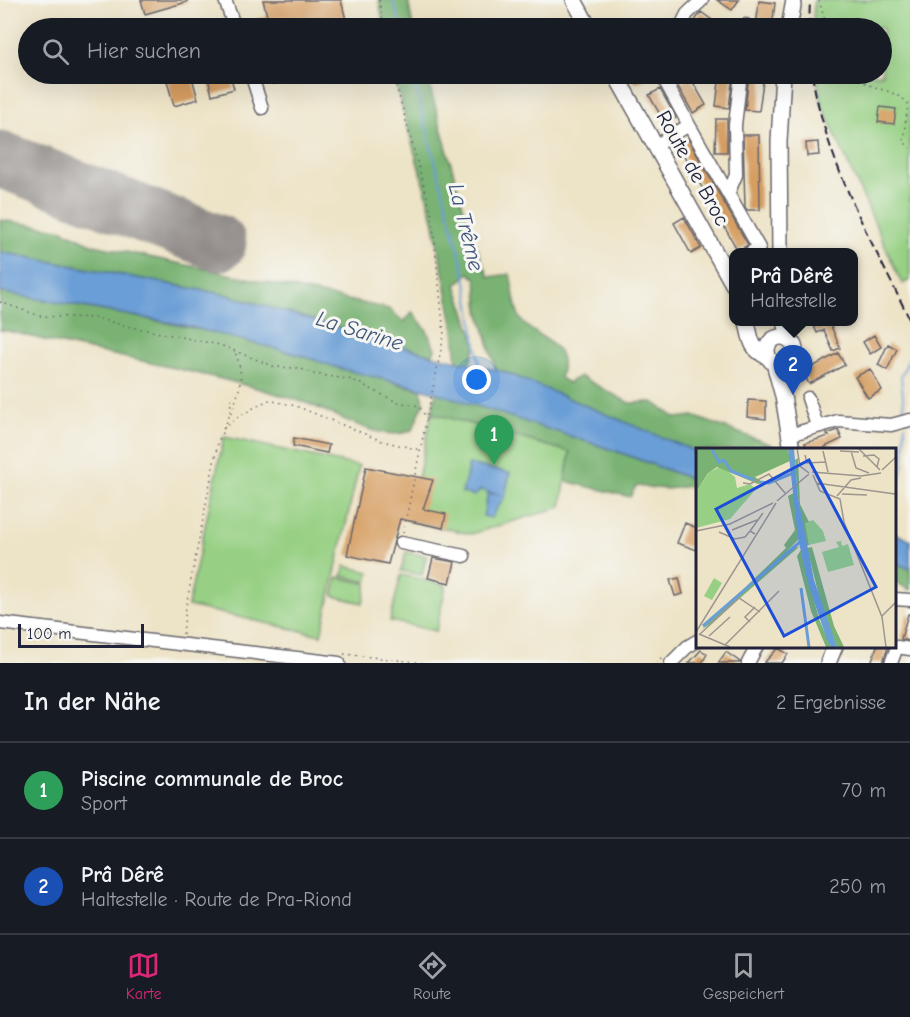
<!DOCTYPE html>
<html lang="de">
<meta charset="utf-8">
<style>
:root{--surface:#171b24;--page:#242831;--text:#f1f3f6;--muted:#9ea1a6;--line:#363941;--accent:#db2777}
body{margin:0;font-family:"Comic Neue",sans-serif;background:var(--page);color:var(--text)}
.scale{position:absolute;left:18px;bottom:15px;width:126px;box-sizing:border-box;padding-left:6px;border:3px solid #22223b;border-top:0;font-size:16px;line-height:21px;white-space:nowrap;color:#22223b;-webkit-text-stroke:4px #f6f6f2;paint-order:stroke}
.you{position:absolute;left:477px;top:380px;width:21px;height:21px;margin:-15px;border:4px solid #fff;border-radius:50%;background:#1a73e8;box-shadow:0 0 0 9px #1a73e833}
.badge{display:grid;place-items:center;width:39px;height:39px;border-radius:50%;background:var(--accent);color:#fff;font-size:20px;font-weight:700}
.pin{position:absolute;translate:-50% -50px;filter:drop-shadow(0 2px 3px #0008)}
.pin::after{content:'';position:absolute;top:32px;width:21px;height:18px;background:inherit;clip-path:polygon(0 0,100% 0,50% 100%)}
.popup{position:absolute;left:729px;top:248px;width:129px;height:78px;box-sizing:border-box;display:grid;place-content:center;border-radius:12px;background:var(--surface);filter:drop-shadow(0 2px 4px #0005);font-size:20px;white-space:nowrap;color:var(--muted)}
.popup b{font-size:22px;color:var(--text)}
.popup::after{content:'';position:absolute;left:50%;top:100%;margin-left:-12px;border:12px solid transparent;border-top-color:var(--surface)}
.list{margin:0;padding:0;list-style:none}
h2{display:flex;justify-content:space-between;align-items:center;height:78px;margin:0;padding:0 24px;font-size:26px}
h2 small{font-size:20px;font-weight:400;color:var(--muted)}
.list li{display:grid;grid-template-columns:39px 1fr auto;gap:18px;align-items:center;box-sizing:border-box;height:96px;padding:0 24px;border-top:2px solid var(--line)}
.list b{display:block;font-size:22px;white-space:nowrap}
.list p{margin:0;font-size:20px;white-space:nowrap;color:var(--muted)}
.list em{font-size:20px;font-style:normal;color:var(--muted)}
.icon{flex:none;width:33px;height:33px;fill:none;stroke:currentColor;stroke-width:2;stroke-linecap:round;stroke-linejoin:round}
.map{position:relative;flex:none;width:910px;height:663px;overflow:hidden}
.search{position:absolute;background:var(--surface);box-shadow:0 6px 24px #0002;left:18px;right:18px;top:18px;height:66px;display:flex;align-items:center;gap:15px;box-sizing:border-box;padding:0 21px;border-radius:33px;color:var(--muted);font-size:22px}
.sheet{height:270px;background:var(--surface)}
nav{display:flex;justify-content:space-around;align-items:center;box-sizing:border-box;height:84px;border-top:2px solid var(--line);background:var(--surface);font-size:16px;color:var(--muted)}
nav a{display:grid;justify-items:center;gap:3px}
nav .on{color:var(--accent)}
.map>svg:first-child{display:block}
.green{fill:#97d084;stroke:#5c7960;stroke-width:1.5}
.forest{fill:#79b272;stroke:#4e6a56;stroke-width:1.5}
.water{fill:#6a9ed6;stroke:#466088;stroke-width:1.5}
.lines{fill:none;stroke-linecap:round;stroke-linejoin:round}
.stream{stroke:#6a9ed6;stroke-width:2}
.runway{stroke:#888280;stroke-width:57}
.building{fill:#d69d61}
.minor-casing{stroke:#69666c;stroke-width:15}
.major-casing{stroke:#69666c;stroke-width:18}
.path{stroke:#69666c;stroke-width:1.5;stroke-dasharray:1.5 4.5;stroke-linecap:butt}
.minor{stroke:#fff;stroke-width:12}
.major{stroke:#fff;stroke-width:15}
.rail{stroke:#22223b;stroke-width:2;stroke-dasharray:9 4.5;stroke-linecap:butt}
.labels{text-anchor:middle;stroke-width:6;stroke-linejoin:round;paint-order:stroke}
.street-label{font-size:21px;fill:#22223b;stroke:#f6f6f2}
.water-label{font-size:22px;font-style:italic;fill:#3f5479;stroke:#f6f6f2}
.inset-river{fill:none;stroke:#6a9ed6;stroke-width:3}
.inset-road{fill:none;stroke:#9c968e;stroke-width:1.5}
.view{fill:#1d4ed8;fill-opacity:0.15;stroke:#1d4ed8;stroke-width:3}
.inset-edge{fill:none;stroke:#22223b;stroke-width:3}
</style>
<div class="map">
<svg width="910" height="663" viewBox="0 0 910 663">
<rect width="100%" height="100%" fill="#f6f6f2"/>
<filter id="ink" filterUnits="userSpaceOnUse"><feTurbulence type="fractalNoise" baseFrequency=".0167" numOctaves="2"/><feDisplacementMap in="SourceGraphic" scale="12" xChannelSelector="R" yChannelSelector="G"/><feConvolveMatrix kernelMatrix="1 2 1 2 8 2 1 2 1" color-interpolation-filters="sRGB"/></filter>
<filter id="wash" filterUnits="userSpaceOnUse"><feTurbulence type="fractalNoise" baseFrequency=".008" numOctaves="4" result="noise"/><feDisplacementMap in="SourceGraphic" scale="24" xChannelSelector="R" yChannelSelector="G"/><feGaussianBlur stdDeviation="1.35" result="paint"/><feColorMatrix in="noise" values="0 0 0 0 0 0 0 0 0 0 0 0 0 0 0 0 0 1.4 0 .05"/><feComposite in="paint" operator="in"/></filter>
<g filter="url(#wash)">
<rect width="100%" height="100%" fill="#ede3c6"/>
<path class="green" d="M814,0H910V280L902,284L822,105L816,74H882V28H813Z
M432,413L570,452L561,507L471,534L409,521Z
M224,437L359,466L321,635L188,606Z
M406,552L426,556L422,575L401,571Z
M345,566L369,572L367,582L342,576Z
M401,575L446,585L436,631L390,621Z
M337,577L367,584L363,603L333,596Z"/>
<path class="forest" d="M379,0H408L413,28H384Z
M393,74H426C447,142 460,212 489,277L510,274C513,287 514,304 519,316C529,339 573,338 560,378L568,383L580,376L629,403L653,402L676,418L693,416L772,445L771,450H697V452L496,371L479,310L476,279L469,273L456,285L476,344L471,360L465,364L457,362L454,329L432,215Z
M0,220L60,229L94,245L389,309L404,322L412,312L426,329L435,349L432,355L227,295L0,252Z
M0,292L79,305L227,335L421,390L424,402L413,429C386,446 335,413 306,403C227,377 144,362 62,344C41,340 21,333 0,330Z
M436,392L616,451L697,481V489L688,486L667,489L636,486L630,497L565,481L570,452L432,413Z
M894,562L910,569V590L894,581Z"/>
<path class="water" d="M0,252L227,295L432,355L505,372L697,452V481L616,451L428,390L338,368L300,355L183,325L0,292Z
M469,464L510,473L505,496L491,518L483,516L488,493L500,495L480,490L475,496L462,493Z
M894,533L910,540V569L894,562Z"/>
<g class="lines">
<path class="stream" d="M393,0L401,28
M412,74L465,275L480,369
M905,416L901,377L910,356
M894,506L904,463L905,425"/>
<path class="runway" d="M0,159L218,243"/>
</g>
<g id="blocks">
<path class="building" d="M141,0H187V2L145,14Z
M263,0H341L348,28H251L249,21L267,16Z
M717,0H739L732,10Z
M759,1L775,3L772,28H756Z
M701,12L712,20L706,28H697L692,25Z
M165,74H191L198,99L174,106Z
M207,74H230L234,89L212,95Z
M271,74H305V75L274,84Z
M630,74H654L636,84Z
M720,74L733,75L729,108L716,106Z
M749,74H764L759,111L745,110Z
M690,77L706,105L693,113L677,85Z
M660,89L676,118L665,123L649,95Z
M880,107L896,109L894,124L878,122Z
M716,119H727V152H715Z
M743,135H759L760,210H747L745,207Z
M688,139L748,245L738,251L678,145Z
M818,142L819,155L807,156L806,143Z
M684,217L701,248L691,254L674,223Z
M812,321H829L840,348L833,351L824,330L817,333Z
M874,335L881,347L870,354L863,342Z
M888,344L897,349L887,370L878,365Z
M838,353L845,365L809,384L803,372Z
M870,369L882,390L868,398L855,377Z
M748,400L766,401V419L747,417Z
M838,430L842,439L825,447L826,450H807L805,443L829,436L827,434Z
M294,438L329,445L327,453L293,446Z
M366,467L433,480L423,509L446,514L443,528L400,519L388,564L347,555Z
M685,523L697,528V550L677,543Z
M433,558L455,562L450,583L428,578Z
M679,578L683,594L675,596L670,580Z
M908,614H910V641L901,639Z
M877,646H888L883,663H871Z
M778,648L788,654L782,663H764Z
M701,650L707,654L702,663H689Z
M726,652L740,662V663H718Z"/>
</g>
</g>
<g filter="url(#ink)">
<use href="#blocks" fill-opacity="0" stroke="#69666c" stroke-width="1.5"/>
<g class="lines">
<g class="minor-casing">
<path id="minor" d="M225,0L235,28
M680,28L687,14L702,0
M746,28V25
M251,74L262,108
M689,125L759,248L751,252
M657,145L689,125L666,83L667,74
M728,194L736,175L735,125L741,74
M808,398L817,426
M789,435L838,421L891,425L910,420
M401,543L464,556
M894,599L910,600
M0,623L339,663
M671,663L687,647L697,641
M748,663L757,646
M891,663L897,647L910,649"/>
</g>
<g class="major-casing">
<path id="major" d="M574,0L589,28
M789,28L794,0
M615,74L733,284
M780,252L779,141L783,74
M747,322C751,339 750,349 768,357
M785,322L790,339
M767 351a14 14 0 1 1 28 0a14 14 0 1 1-28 0Z
M774,363L783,396L792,450
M828,663L835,646"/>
</g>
<path class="path" d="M379,0L384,28
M819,0L827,28
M393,74L432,215L444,335L403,533
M856,74C868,92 895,87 908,104L903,141L910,148
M0,302L40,316L96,318L126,326L220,345L275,367L298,368L314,374L353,380L397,402L419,406L427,419
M231,413C240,390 245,376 235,352
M223,429L236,418L268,400L296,406L382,441L420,450
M777,450L780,444
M183,634L186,606L218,442L229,417L232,395
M344,654L424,663
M656,663L663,656"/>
<use href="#minor" class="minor"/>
<use href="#major" class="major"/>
<path class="rail" d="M809,28L810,0
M812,74C826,162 871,240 910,320"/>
</g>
</g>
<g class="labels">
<g class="street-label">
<text transform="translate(693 168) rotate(61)" y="7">Route de Broc</text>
</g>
<g class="water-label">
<text transform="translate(467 227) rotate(76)" y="8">La Trême</text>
<text transform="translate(360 330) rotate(17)" y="8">La Sarine</text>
</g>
</g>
<g transform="translate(696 448)">
<rect width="200" height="200" fill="#ede3c6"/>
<path d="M26,18L39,29L41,40L54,36L60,41L34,71L0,80V44L13,24ZM117,72L127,83L130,93L113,97L108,75ZM145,93L146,98L152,96L158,117L132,124L126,104L143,99L140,94ZM18,130L26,135L16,152L8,148Z" fill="#97d084"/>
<path d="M0,0H92L94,13L59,29L66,34L62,36L21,19L12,25L0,44ZM102,10L104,56L113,74L109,75L113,97L110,98L102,50L99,12ZM98,45L103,91L91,103L104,98L13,177L6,181L90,100L88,97L99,82L92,48ZM116,99L138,178L148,199H141L126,160L111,100ZM105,102L123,171L135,199H130L115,163L101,108Z" fill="#79b272"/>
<path d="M92,0H98L102,50L118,132L141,199H135L131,192L112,135L102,90Z" fill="#6a9ed6"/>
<path class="inset-river" d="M15,0L23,14L28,12L35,23L58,32M63,34L73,35L97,25M105,140L113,199M7,178L105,93"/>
<path class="inset-road" d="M101,0L104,18L113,25M162,0L184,22M127,3L132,24M144,3L163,4M155,3L160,20L173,25M109,7L111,15L130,14M167,8L178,7L183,11L181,19M186,22L200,9M116,24L165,28L185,25M117,27L124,43L144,51L148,74L186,169L190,199M47,35L54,36L73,26L89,45M120,35L199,46M146,46L171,47M141,48L155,32L165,30M81,53L113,26M36,82L61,72M0,83L34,76L77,55M54,83L67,65M23,84L39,91L49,89L54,83L59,86M186,168L200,154M54,174L49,169L59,159M0,184L80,55M3,186L34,199M4,186L43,150L64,164M13,188L34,169M29,197L83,143"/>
<path class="view" d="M113,12L180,139L88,188L20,61Z"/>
<rect width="200" height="200" class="inset-edge"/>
</g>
</svg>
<div class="scale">100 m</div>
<div class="you"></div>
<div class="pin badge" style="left:494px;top:465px;background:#2e9e5b">1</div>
<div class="pin badge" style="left:793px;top:395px;background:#1a4fb4">2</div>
<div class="popup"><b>Prâ Dêrê</b>Haltestelle</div>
<div class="search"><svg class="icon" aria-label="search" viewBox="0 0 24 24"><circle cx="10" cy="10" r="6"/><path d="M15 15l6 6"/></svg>Hier suchen</div>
</div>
<section class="sheet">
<h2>In der Nähe<small>2 Ergebnisse</small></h2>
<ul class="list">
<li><span class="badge" style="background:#2e9e5b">1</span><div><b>Piscine communale de Broc</b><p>Sport</p></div><em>70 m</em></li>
<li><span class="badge" style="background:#1a4fb4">2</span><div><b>Prâ Dêrê</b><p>Haltestelle · Route de Pra-Riond</p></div><em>250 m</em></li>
</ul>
</section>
<nav>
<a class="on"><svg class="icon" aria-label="map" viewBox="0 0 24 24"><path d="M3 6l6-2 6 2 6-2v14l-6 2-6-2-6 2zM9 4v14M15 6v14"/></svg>Karte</a>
<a><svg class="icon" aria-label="directions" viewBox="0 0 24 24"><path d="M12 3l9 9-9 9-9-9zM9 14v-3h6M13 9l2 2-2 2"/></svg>Route</a>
<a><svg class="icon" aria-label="saved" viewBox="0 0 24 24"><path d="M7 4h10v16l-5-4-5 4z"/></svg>Gespeichert</a>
</nav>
